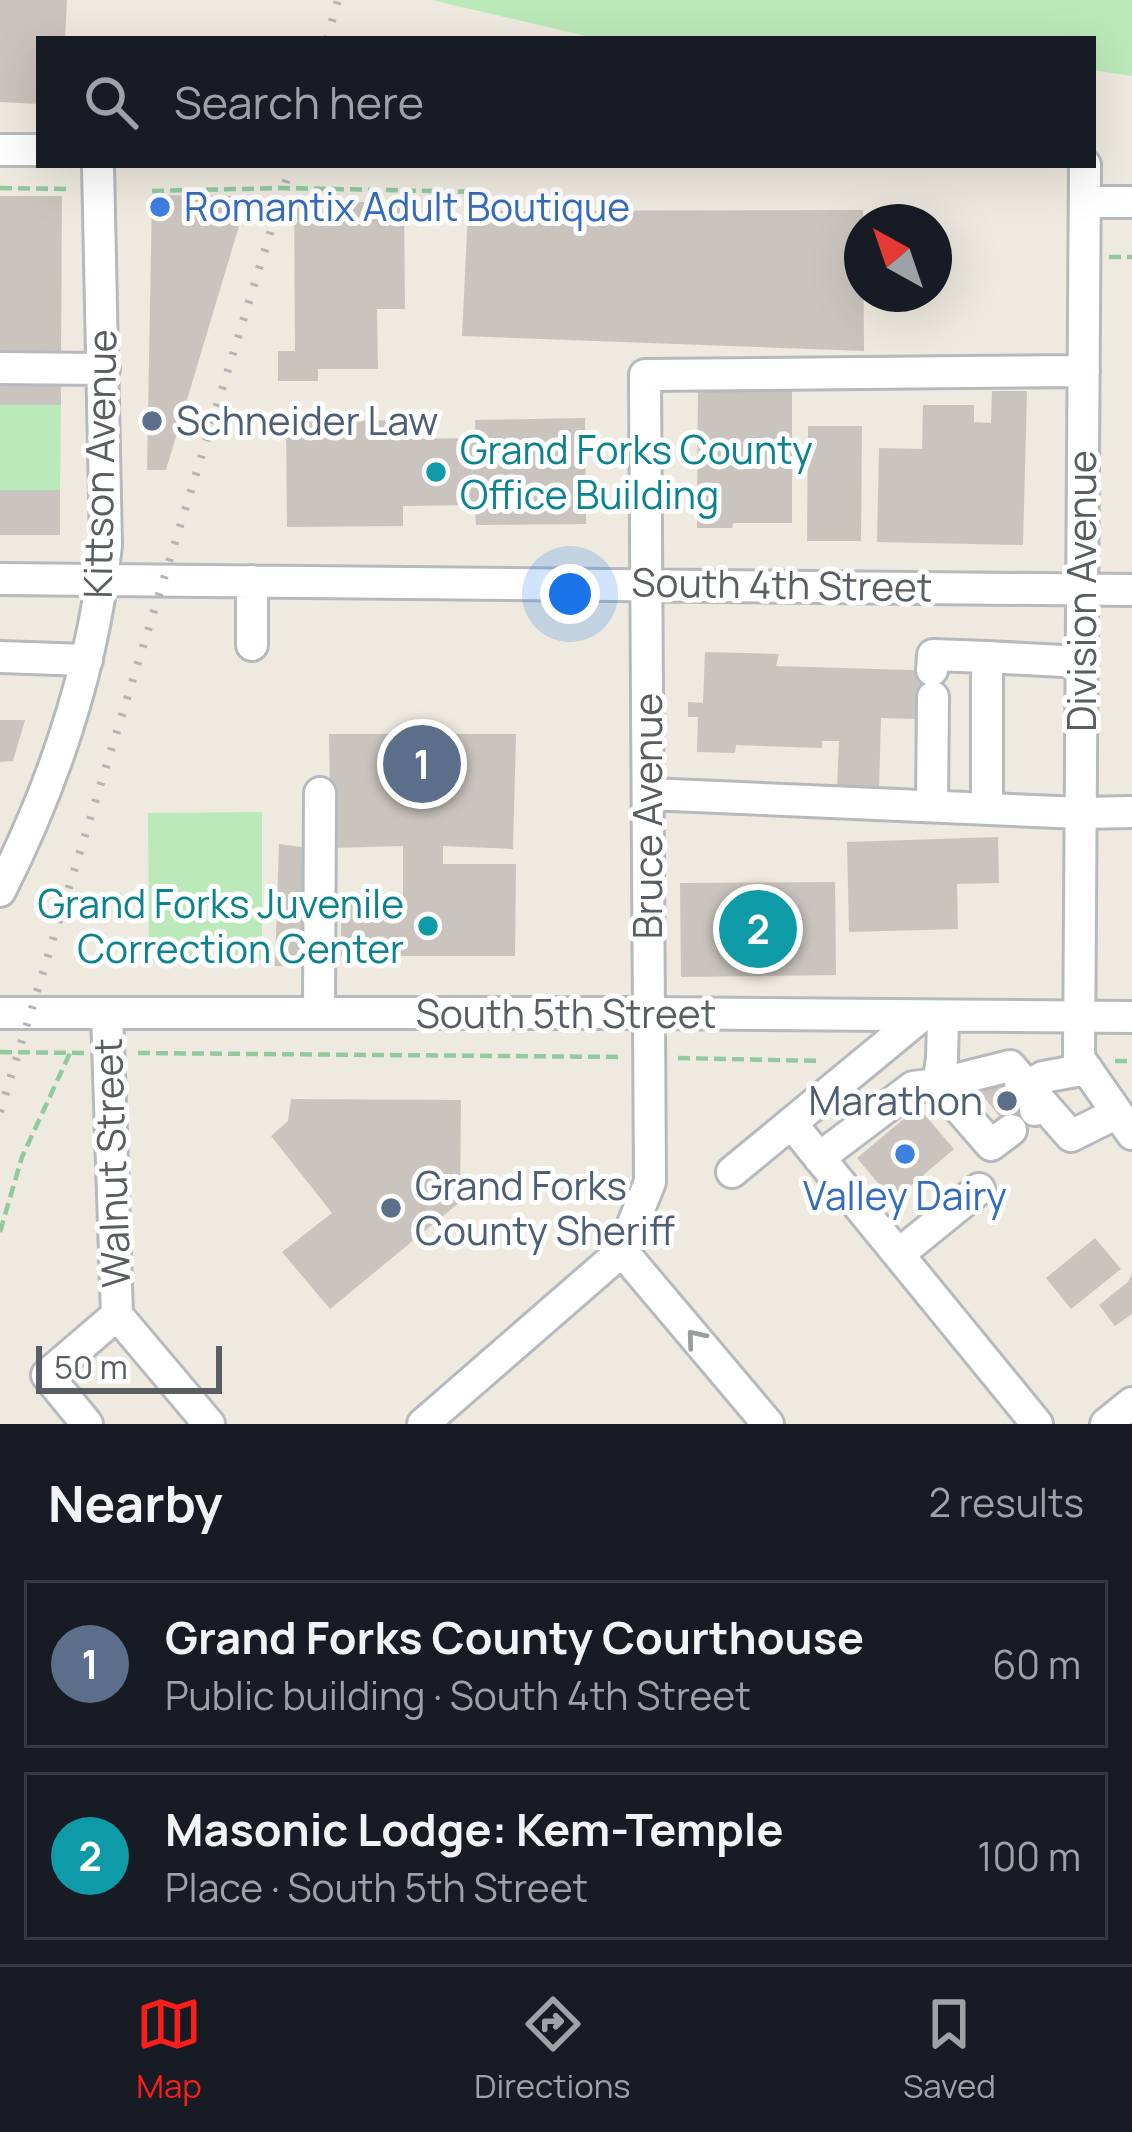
<!DOCTYPE html>
<meta charset="utf-8">
<style>
:root{--surface:#171b24;--page:#242831;--text:#f1f3f6;--muted:#9ea1a6;--line:#363941;--accent:#fb1d19}
body{margin:0;font-family:Manrope,sans-serif;background:var(--page);color:var(--text)}
.compass{position:absolute;left:844px;top:204px;width:108px;height:108px;border-radius:50%;background:var(--surface);box-shadow:0 12px 48px #0002;rotate:320deg}
.scale{position:absolute;left:36px;bottom:30px;width:186px;box-sizing:border-box;padding-left:12px;border:6px solid #595e63;border-top:0;font-size:33px;line-height:42px;white-space:nowrap;color:#595e63;-webkit-text-stroke:9px #fff;paint-order:stroke}
.you{position:absolute;left:570px;top:594px;width:42px;height:42px;margin:-30px;border:9px solid #fff;border-radius:50%;background:#1a73e8;box-shadow:0 0 0 18px #1a73e833}
.badge{display:grid;place-items:center;width:78px;height:78px;border-radius:50%;background:var(--accent);color:#fff;font-size:39px;font-weight:700}
.pin{position:absolute;translate:-50% -50%;border:6px solid #fff;box-shadow:0 3px 12px #0006}
.list{margin:0;padding:0;list-style:none}
h2{display:flex;justify-content:space-between;align-items:center;height:156px;margin:0;padding:0 48px;font-size:51px}
h2 small{font-size:39px;font-weight:400;color:var(--muted)}
.list li{display:grid;grid-template-columns:78px 1fr auto;gap:36px;align-items:center;box-sizing:border-box;height:168px;margin:0 24px 24px;padding:0 24px;border:3px solid var(--line);border-radius:0px}
.list b{display:block;font-size:45px;white-space:nowrap}
.list p{margin:0;font-size:39px;white-space:nowrap;color:var(--muted)}
.list em{font-size:39px;font-style:normal;color:var(--muted)}
.icon{flex:none;width:66px;height:66px;fill:none;stroke:currentColor;stroke-width:2;stroke-linecap:round;stroke-linejoin:round}
.map{position:relative;flex:none;width:1132px;height:1424px;overflow:hidden}
.search{position:absolute;background:var(--surface);box-shadow:0 12px 48px #0002;left:36px;right:36px;top:36px;height:132px;display:flex;align-items:center;gap:30px;box-sizing:border-box;padding:0 42px;border-radius:0px;color:var(--muted);font-size:45px}
.sheet{height:540px;background:var(--surface)}
nav{display:flex;justify-content:space-around;align-items:center;box-sizing:border-box;height:168px;border-top:3px solid var(--line);background:var(--surface);font-size:33px;color:var(--muted)}
nav a{display:grid;justify-items:center;gap:6px}
nav .on{color:var(--accent)}
.map>svg:first-child{display:block}
.green{fill:#bce9b9}
.building{fill:#c9c4bd}
.lines{fill:none;stroke-linecap:round;stroke-linejoin:round}
.minor-tunnel{stroke:#c9c7c1;stroke-width:30;stroke-dasharray:30 15;stroke-linecap:butt}
.minor-casing{stroke:#b6b9be;stroke-width:36}
.path{stroke:#92ca9e;stroke-width:4.5;stroke-dasharray:12 6;stroke-linecap:butt}
.minor{stroke:#fff;stroke-width:30}
.rail{stroke:#b4b5b6;stroke-width:8;stroke-dasharray:3 15;stroke-linecap:butt}
.oneway{stroke:#9b9ea1}
.shop-dot{fill:#3f7fe0;stroke:#fff;stroke-width:4.5}
.service-dot{fill:#5c6f8a;stroke:#fff;stroke-width:4.5}
.culture-dot{fill:#0f9aa8;stroke:#fff;stroke-width:4.5}
.labels{text-anchor:middle;stroke-width:10;stroke-linejoin:round;paint-order:stroke}
.shop-label{font-size:39px;fill:#366cbe;stroke:#fff;text-anchor:start}
.service-label{font-size:39px;fill:#4e5e75;stroke:#fff;text-anchor:start}
.culture-label{font-size:39px;fill:#0d838f;stroke:#fff;text-anchor:start}
.street-label{font-size:39px;fill:#595e63;stroke:#fff}
</style>
<div class="map">
<svg width="1132" height="1424" viewBox="0 0 1132 1424">
<rect width="100%" height="100%" fill="#eeeae0"/>
<path class="green" d="M432,0H1132V76L1093,70V39H599Z
M0,405H61L60,490H0Z
M262,812V960L149,961L148,813Z"/>
<path class="building" d="M0,0H67L65,39H39V104L0,102Z
M152,195L248,196L166,470H147Z
M0,196H62L61,354L0,355Z
M294,202H404L405,309H377L378,369H318V381H278V351H295Z
M863,210L864,351L462,336L468,211Z
M0,377H61V405H0Z
M698,386H792V523H733L732,528H697Z
M992,391H1027L1023,545L877,542L879,448L922,449L923,405H974V422L991,423Z
M585,418L586,524L476,525L475,505L403,506V526L287,527L286,422L402,420V439L475,438V420Z
M808,426H862L861,541H807Z
M0,490H60V535H0Z
M705,652L779,654L776,666L943,671L942,697L918,696V719L881,718L879,790L837,789L839,741H822V748L736,745L735,753L697,752L698,717H688V702L703,703Z
M0,720H25L13,761L0,762Z
M329,734H516L513,849L443,846V864H516L515,956H341V897H403V846L331,848Z
M998,837L999,883L957,884L958,929L849,932L847,842Z
M279,844L316,849L313,882L303,883V967L275,966Z
M835,882L836,975L681,977L680,883Z
M1003,1072L1040,1117L1016,1137L979,1091Z
M291,1099L461,1100L460,1202L330,1309L282,1252L332,1213L271,1136L288,1121Z
M918,1107L954,1149L893,1201L857,1158Z
M1095,1238L1121,1269L1071,1309L1046,1278Z
M1132,1273V1314L1115,1326L1099,1305L1128,1282Z"/>
<g class="lines">
<path class="minor-tunnel" d="M995,1110L1019,1091"/>
<g class="minor-casing">
<path id="minor" d="M0,150H39
M1085,165L1079,1058L1132,1134
M1086,202H1132
M0,368L104,369
M0,579L1132,590
M252,645V581
M0,657L87,660
M932,670L933,655L987,657
M648,794L1080,813L1132,812
M932,806L933,697
M987,809V657L1081,662
M0,891C54,784 94,665 106,545L98,165
M0,1013H650L1132,1017
M107,1013L117,1315L209,1424
M319,1013L320,793
M943,1017L942,1059L938,1084L1010,1066L1043,1104
M1019,1091L1043,1077L1087,1069
M1035,1110L1043,1104L1071,1136L1117,1113
M791,1123L1037,1424
M819,1158L913,1087L938,1084L991,1145L1011,1130
M732,1172L920,1017
M622,1251L768,1424
M899,1254L979,1189
M87,1424L47,1375L117,1315
M423,1424L622,1251L650,1182L645,375L1084,371
M1106,1424L1132,1403"/>
</g>
<path class="path" d="M0,188L67,189
M152,191L283,188L480,192
M1109,257H1132
M0,1052L84,1053
M138,1053L624,1057
M678,1058L822,1061
M1115,1061H1132
M0,1232L22,1157L70,1053"/>
<use href="#minor" class="minor"/>
<path class="rail" d="M327,39L338,0
M0,1112L291,165"/>
</g>
<defs><path id="oneway-chevron" d="M-2-3.5L2.5 0L-2 3.5" fill="none" stroke-width="1.6" stroke-linecap="round" stroke-linejoin="round" transform="scale(3)"/></defs>
<use class="oneway" href="#oneway-chevron" transform="translate(695 1338) rotate(-130)"/>
<g class="shop-dot">
<circle cx="160" cy="207" r="12"/>
<circle cx="905" cy="1154" r="12"/>
</g>
<g class="service-dot">
<circle cx="152" cy="421" r="12"/>
<circle cx="1007" cy="1101" r="12"/>
<circle cx="391" cy="1208" r="12"/>
</g>
<g class="culture-dot">
<circle cx="436" cy="472" r="12"/>
<circle cx="428" cy="926" r="12"/>
</g>
<g class="labels">
<g class="shop-label">
<text x="184" y="221">Romantix Adult Boutique</text>
<text x="905" y="1210" text-anchor="middle">Valley Dairy</text>
</g>
<g class="service-label">
<text x="176" y="435">Schneider Law</text>
<text x="983" y="1115" text-anchor="end">Marathon</text>
<text x="415" y="1200">Grand Forks<tspan x="415" dy="45">County Sheriff</tspan></text>
</g>
<g class="culture-label">
<text x="460" y="464">Grand Forks County<tspan x="460" dy="45">Office Building</tspan></text>
<text x="404" y="918" text-anchor="end">Grand Forks Juvenile<tspan x="404" dy="45">Correction Center</tspan></text>
</g>
<g class="street-label">
<text transform="translate(100 464) rotate(-89)" y="14">Kittson Avenue</text>
<text transform="translate(782 585) rotate(1)" y="14">South 4th Street</text>
<text transform="translate(1082 591) rotate(-90)" y="14">Division Avenue</text>
<text transform="translate(648 816) rotate(-90)" y="14">Bruce Avenue</text>
<text x="566" y="1028">South 5th Street</text>
<text transform="translate(112 1163) rotate(-92)" y="14">Walnut Street</text>
</g>
</g>
</svg>
<svg class="compass" viewBox="-18 -18 36 36"><path d="M0-13l5 13h-10z" fill="#e53935"/><path d="M0 13l5-13h-10z" fill="#9ea1a6"/></svg>
<div class="scale">50 m</div>
<div class="you"></div>
<div class="pin badge" style="left:422px;top:764px;background:#5c6f8a">1</div>
<div class="pin badge" style="left:758px;top:929px;background:#0f9aa8">2</div>
<div class="search"><svg class="icon" aria-label="search" viewBox="0 0 24 24"><circle cx="10" cy="10" r="6"/><path d="M15 15l6 6"/></svg>Search here</div>
</div>
<section class="sheet">
<h2>Nearby<small>2 results</small></h2>
<ul class="list">
<li><span class="badge" style="background:#5c6f8a">1</span><div><b>Grand Forks County Courthouse</b><p>Public building · South 4th Street</p></div><em>60 m</em></li>
<li><span class="badge" style="background:#0f9aa8">2</span><div><b>Masonic Lodge: Kem-Temple</b><p>Place · South 5th Street</p></div><em>100 m</em></li>
</ul>
</section>
<nav>
<a class="on"><svg class="icon" aria-label="map" viewBox="0 0 24 24"><path d="M3 6l6-2 6 2 6-2v14l-6 2-6-2-6 2zM9 4v14M15 6v14"/></svg>Map</a>
<a><svg class="icon" aria-label="directions" viewBox="0 0 24 24"><path d="M12 3l9 9-9 9-9-9zM9 14v-3h6M13 9l2 2-2 2"/></svg>Directions</a>
<a><svg class="icon" aria-label="saved" viewBox="0 0 24 24"><path d="M7 4h10v16l-5-4-5 4z"/></svg>Saved</a>
</nav>
